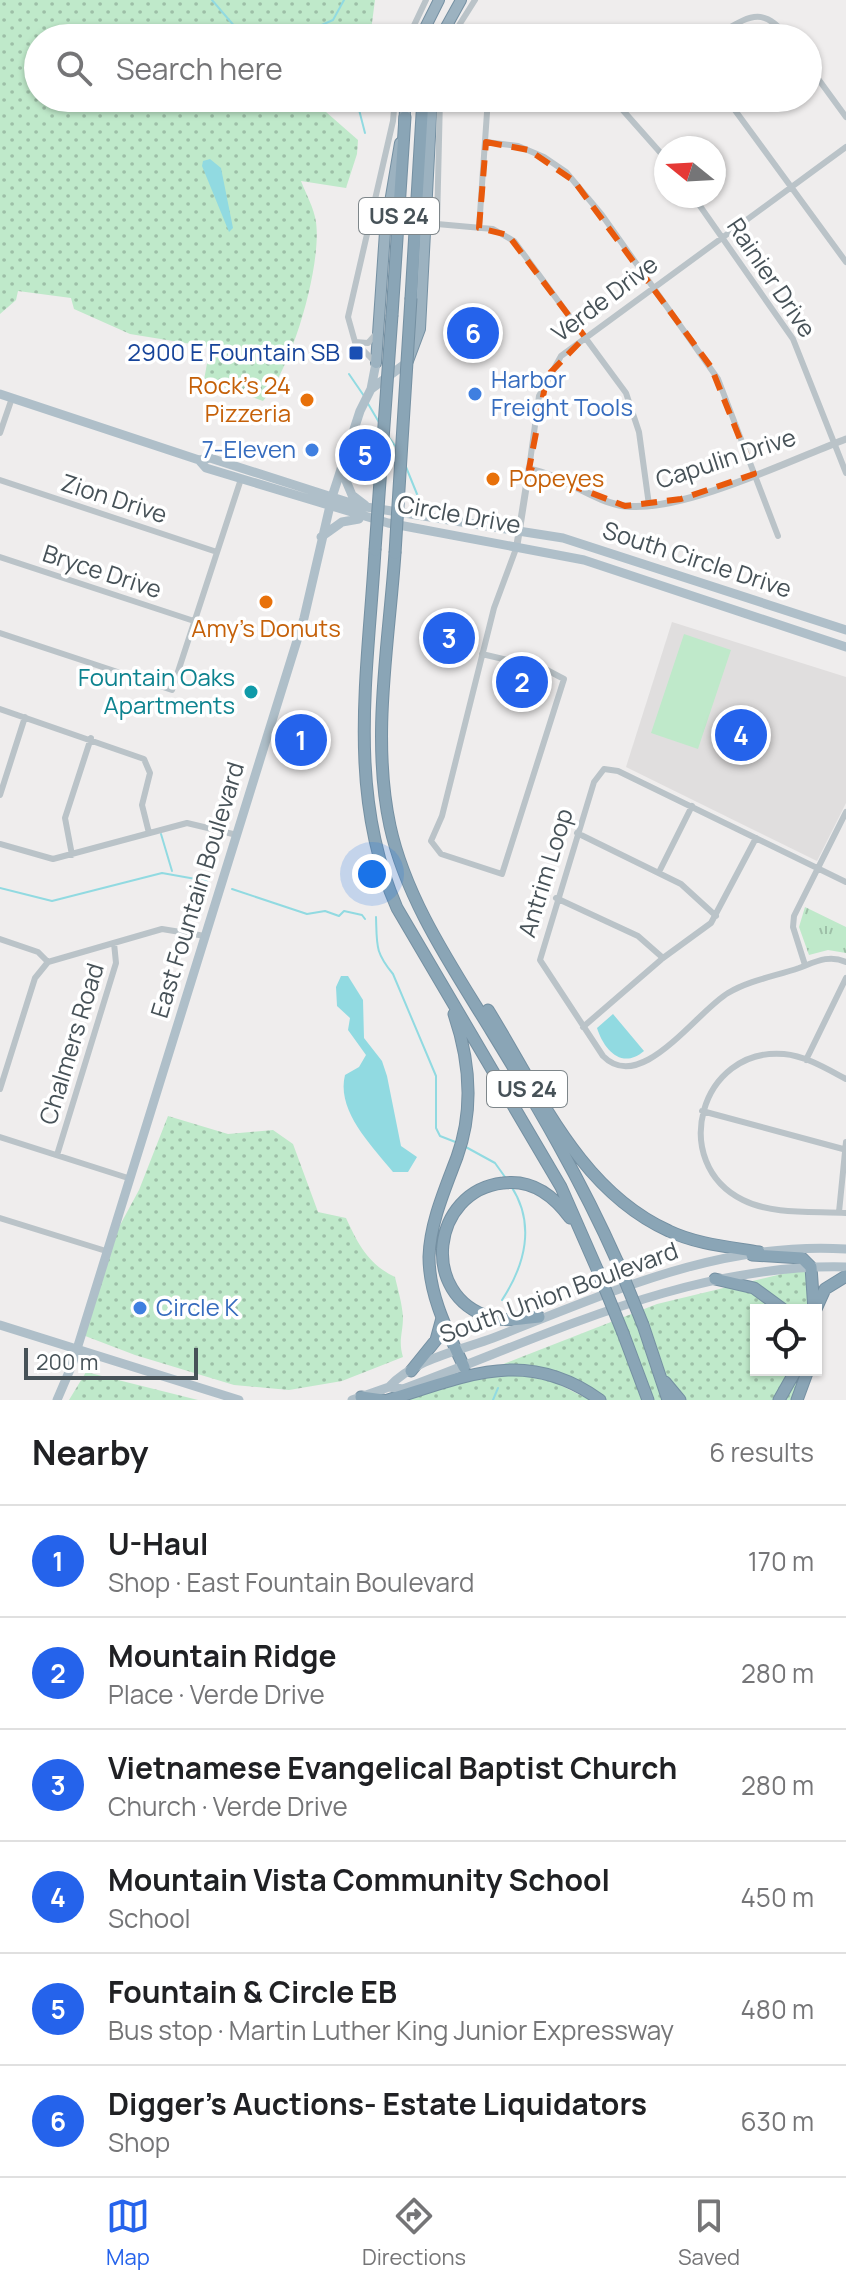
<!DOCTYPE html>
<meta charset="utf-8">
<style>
:root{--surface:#fff;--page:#f2f2f2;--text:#202124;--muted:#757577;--line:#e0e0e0;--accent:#2563eb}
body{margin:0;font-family:Manrope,sans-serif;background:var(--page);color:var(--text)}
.controls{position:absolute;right:24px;bottom:24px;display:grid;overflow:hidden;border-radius:0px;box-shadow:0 2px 6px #0004}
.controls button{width:72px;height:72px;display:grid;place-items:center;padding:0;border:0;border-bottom:2px solid var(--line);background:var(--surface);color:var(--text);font:40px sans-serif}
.compass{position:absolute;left:654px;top:136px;width:72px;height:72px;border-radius:50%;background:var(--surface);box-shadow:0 2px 6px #0004;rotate:288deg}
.scale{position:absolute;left:24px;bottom:20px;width:174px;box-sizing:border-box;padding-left:8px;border:4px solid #475258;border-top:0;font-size:22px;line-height:28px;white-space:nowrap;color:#475258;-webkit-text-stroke:6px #fff;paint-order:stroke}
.you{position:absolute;left:372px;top:874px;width:28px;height:28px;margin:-20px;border:6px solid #fff;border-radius:50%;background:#1a73e8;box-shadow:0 0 0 12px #1a73e833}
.badge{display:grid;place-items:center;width:52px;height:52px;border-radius:50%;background:var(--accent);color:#fff;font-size:26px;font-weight:700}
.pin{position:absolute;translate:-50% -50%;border:4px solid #fff;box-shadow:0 2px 8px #0006}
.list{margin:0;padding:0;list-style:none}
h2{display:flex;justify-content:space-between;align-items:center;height:104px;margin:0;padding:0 32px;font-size:34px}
h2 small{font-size:26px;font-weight:400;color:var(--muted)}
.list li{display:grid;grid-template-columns:52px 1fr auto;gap:24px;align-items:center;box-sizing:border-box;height:112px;padding:0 32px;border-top:2px solid var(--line)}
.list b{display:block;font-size:30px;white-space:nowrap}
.list p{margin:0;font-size:26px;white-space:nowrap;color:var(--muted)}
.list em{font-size:26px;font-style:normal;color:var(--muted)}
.icon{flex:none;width:44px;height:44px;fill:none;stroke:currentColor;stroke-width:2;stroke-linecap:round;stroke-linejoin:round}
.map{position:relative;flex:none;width:846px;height:1400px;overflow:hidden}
.search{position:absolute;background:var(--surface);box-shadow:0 2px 6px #0004;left:24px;right:24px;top:24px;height:88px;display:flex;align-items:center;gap:20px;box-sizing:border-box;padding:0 28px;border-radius:44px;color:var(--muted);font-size:30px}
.sheet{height:776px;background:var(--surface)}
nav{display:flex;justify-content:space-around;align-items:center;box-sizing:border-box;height:112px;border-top:2px solid var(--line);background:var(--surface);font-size:22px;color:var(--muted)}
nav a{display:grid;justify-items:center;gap:4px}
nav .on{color:var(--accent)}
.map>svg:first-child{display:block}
.education{fill:#e0dede}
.grass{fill:url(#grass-dots)}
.park{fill:url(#park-tufts)}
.garden{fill:#bfe9ca}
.water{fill:#91dae1}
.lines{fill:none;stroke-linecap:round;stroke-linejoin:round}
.stream{stroke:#91dae1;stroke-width:2}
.trunk-casing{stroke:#7590a2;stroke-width:12}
.motorway-casing{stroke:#7590a2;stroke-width:13}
.minor{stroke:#bac3c8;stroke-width:6}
.tertiary{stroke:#bac3c8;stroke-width:7}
.primary{stroke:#afbfc9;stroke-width:9}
.trunk{stroke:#9cb2c0;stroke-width:10}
.motorway{stroke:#8aa5b6;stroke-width:11}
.motorway-bridge-casing{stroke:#7590a2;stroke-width:13;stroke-linecap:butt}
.motorway-bridge{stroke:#8aa5b6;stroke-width:11}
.marked{fill:none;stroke:#e8590c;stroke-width:6;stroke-dasharray:16 10;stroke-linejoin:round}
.transit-dot{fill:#1a4fb4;stroke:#fff;stroke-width:3}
.shop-dot{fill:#3f7fe0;stroke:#fff;stroke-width:3}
.food-dot{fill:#e8710a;stroke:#fff;stroke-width:3}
.culture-dot{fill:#0f9aa8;stroke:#fff;stroke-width:3}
.labels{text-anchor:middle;stroke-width:7;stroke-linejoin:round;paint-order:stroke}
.shield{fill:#fff;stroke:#7e868a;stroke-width:2}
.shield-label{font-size:22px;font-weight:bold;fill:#475258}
.street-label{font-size:24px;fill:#475258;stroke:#fff}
.transit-label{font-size:24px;fill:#164399;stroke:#fff;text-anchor:end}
.shop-label{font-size:24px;fill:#366cbe;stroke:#fff;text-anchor:start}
.food-label{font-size:24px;fill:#c56008;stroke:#fff;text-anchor:end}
.culture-label{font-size:24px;fill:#0d838f;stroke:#fff;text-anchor:end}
</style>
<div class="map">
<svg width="846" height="1400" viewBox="0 0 846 1400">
<defs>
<pattern id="grass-dots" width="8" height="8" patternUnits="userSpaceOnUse" patternTransform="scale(2)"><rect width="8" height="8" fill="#bfe9ca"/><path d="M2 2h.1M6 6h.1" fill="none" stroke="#9dbfa7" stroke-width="1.8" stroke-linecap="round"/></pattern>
<pattern id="park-tufts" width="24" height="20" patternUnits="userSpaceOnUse" patternTransform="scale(2)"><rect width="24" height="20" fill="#bfe9ca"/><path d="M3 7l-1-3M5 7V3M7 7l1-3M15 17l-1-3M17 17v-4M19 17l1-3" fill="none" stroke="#9dbfa7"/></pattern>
</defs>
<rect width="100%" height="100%" fill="#efeded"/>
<path class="education" d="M672,622L846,677V803L817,861L626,767Z"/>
<path class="grass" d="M0,0H375L370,38H38V98H310L358,140L357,154L346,188L301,181C306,194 314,208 316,222C322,265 292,369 263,401L204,380L210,347L130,334L74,309L71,298L18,291L16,300L0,314Z
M168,1116L228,1134L273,1130L293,1144L318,1212L346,1218C358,1244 368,1264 395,1277C398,1290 402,1303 403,1317C403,1333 398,1341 403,1357L342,1381L289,1390L234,1385L135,1355L80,1334L106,1251L139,1190Z
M811,1267L813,1310H756V1370H808L796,1400H606C574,1379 538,1370 501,1365L657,1304Z
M86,1372L198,1400H69Z
M515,1374L554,1382L590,1400H403L481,1376Z"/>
<path class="park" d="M805,907L846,927V953L828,950L809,955L799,927Z"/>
<path class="garden" d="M684,634L731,650L698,749L651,733Z"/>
<path class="water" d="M210,159L221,168L233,228L229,232L202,166L203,161Z
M341,976H348L363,1000L364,1038L382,1061L387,1076L401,1146L417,1157L408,1172H393C372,1146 336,1111 345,1075L359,1067L366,1055L348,1030L350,1018L337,1006L336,987Z
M613,1014L644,1051C622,1070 604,1050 597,1028Z"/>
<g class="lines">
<path class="stream" d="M212,0L242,35L255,30L258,38
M292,38L333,20L344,0
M356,98L365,133
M349,374L364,396
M367,402L380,424
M388,436L396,447
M406,467L419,499
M161,834L172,871
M0,888L52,901L162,873L207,881
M232,889L307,914L325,911L339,916L344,911L362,915L365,919
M376,917C377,946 375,952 393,974L436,1076V1128L440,1136L458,1143
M464,1146L495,1163L505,1177
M502,1300C525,1265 536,1224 511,1186
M493,1400L498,1388"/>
<g class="trunk-casing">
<path id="trunk" d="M420,38L439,0
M440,38L461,0
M404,124L406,98
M408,361L420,329L432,98
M376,363L385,232L400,143"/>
</g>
<g class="motorway-casing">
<path id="motorway" d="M438,38L440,33
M411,298L423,98
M392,315L405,117
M375,550C368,672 346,792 397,908L561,1187L597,1269
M395,553C389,642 371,738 390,826C406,900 453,968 492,1032C538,1107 581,1180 617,1261
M488,1010C538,1090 578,1190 669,1231C696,1244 729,1247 759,1252
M454,1014C470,1061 474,1110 457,1157C445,1189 430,1223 429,1257C429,1296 448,1332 464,1367
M752,1255L802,1258L811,1267L814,1310
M715,1279L754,1288L784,1310
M816,1309L825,1289L846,1276
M539,1317C523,1319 506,1322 490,1317C419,1296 431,1191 503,1183C532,1179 554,1196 570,1218
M643,1325L668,1400
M623,1333L648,1400
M411,1371L436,1340L442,1318
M665,1382L680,1400
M361,1397L383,1400
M388,1400C465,1377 525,1346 600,1400
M779,1400L796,1370
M797,1400L808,1370"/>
</g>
<path class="minor" d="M408,38L426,0
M451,38L475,0
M711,38C745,20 761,1 788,38
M808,65L846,117
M440,98L437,224L493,229L514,241L626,393L639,432L649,505
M612,98L666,159
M726,98L846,262
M486,142L518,146L544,157L566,172L602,215L718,379L778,536
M693,196L793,339L846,473
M479,228L488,98
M355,342L368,343L376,334
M376,363L355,342L348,317L393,121L395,98
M0,433L12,398
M529,469L539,396L561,356L846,147
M0,480L217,552
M0,557L194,621
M0,633L172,690L241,479
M482,654L545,669L564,679L502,874L441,854L431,841L442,816L494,608L517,546
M0,709L144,759L150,773L142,805L149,833
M0,795L25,717
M577,833L681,884L716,916
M0,844L53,859L187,823L237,835
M72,855L65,818L91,738
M659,872L692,806
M846,882L618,771L604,769L594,782L540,960L603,1056C641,1095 696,1012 728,993C750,980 776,976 799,968C815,962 829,954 846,962
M556,898L638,936L663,958
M0,939L38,952L48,962
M805,965L793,927L794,916L846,812
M583,1027L663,958L711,923L756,838
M806,1060L846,978
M846,1079C827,1069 806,1056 784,1054C700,1047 668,1163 743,1200C772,1215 814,1211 846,1213
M0,1089L35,978L48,962L162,929L205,936
M702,1111L843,1149
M0,1137L128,1178
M57,1155L116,963L114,943
M839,1212L846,1142
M0,1218L106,1251"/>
<path class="tertiary" d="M517,545L529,469C564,476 596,503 625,506C682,513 791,460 846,439"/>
<path class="primary" d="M371,389L405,364
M0,394L199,460L210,458L360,506L563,538L846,630
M199,460L206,468L388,523L584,560L846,647
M341,469L352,495L365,505
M321,537L342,522L359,519
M0,1325L239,1400
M389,1387C412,1360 461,1350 493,1338C609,1293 719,1241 846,1249
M57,1400L72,1365L304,618L332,497L360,411L371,389L376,363
M352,1400L389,1387L403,1389C547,1336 690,1263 846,1267"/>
<use href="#trunk" class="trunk"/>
<use href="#motorway" class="motorway"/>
<g class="motorway-bridge-casing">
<path id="motorway-bridge" d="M375,550L392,315
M395,553L411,298
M617,1261L643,1325
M597,1269L623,1333"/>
</g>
<use href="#motorway-bridge" class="motorway-bridge"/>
</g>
<path class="marked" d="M486,142L529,150L574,181L711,367L754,474L681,499L625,506L529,469L547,376L585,337L508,235L479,228Z"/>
<rect class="transit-dot" x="348" y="345" width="16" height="16" rx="4"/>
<g class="shop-dot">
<circle cx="475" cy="394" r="8"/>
<circle cx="312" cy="450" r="8"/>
<circle cx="140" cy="1308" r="8"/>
</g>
<g class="food-dot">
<circle cx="307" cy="400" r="8"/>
<circle cx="493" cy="479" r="8"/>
<circle cx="266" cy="602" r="8"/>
</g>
<circle class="culture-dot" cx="251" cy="692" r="8"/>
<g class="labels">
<g class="shield">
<rect x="359" y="198" width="80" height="36" rx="6"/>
<rect x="487" y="1071" width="80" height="36" rx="6"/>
</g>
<g class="shield-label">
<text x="399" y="224">US 24</text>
<text x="527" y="1097">US 24</text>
</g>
<g class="street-label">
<text transform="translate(771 278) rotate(56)" y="8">Rainier Drive</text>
<text transform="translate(605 299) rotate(-37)" y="8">Verde Drive</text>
<text transform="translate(726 459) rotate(-18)" y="8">Capulin Drive</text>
<text transform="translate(114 499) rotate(18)" y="8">Zion Drive</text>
<text transform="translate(459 515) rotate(10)" y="8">Circle Drive</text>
<text transform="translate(697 560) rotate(18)" y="8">South Circle Drive</text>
<text transform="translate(102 572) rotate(18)" y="8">Bryce Drive</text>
<text transform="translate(546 873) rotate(-73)" y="8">Antrim Loop</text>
<text transform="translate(198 890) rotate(-73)" y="8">East Fountain Boulevard</text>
<text transform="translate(72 1044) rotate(-73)" y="8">Chalmers Road</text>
<text transform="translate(559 1293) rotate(-20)" y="8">South Union Boulevard</text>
</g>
<g class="transit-label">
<text x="340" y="361">2900 E Fountain SB</text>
</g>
<g class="shop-label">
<text x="491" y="388">Harbor<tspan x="491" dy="28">Freight Tools</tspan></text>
<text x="296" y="458" text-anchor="end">7-Eleven</text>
<text x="156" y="1316">Circle K</text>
</g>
<g class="food-label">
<text x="291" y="394">Rock's 24<tspan x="291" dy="28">Pizzeria</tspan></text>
<text x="509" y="487" text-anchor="start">Popeyes</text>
<text x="266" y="637" text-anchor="middle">Amy's Donuts</text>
</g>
<g class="culture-label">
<text x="235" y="686">Fountain Oaks<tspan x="235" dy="28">Apartments</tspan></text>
</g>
</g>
</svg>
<div class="controls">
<button><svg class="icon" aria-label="locate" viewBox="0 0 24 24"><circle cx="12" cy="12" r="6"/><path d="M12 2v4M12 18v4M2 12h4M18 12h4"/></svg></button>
</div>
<svg class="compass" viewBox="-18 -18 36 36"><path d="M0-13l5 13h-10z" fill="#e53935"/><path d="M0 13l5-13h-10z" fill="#757577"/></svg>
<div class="scale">200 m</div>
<div class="you"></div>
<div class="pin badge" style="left:301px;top:740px">1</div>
<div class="pin badge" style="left:522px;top:682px">2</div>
<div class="pin badge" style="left:449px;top:638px">3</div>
<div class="pin badge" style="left:741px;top:735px">4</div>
<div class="pin badge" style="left:365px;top:455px">5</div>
<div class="pin badge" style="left:473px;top:333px">6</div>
<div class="search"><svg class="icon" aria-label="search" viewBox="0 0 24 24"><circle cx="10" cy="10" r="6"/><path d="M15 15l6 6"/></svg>Search here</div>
</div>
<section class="sheet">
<h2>Nearby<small>6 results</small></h2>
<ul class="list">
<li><span class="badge">1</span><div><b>U-Haul</b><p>Shop · East Fountain Boulevard</p></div><em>170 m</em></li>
<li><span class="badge">2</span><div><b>Mountain Ridge</b><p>Place · Verde Drive</p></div><em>280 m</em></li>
<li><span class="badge">3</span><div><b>Vietnamese Evangelical Baptist Church</b><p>Church · Verde Drive</p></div><em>280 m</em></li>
<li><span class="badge">4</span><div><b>Mountain Vista Community School</b><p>School</p></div><em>450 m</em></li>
<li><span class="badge">5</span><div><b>Fountain &amp; Circle EB</b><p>Bus stop · Martin Luther King Junior Expressway</p></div><em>480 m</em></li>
<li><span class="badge">6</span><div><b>Digger's Auctions- Estate Liquidators</b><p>Shop</p></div><em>630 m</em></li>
</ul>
</section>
<nav>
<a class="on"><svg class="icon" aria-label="map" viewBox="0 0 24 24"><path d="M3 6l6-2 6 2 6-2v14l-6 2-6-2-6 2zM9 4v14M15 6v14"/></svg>Map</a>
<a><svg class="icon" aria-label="directions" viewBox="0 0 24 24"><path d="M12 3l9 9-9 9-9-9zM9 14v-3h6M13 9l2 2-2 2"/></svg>Directions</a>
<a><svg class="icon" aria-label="saved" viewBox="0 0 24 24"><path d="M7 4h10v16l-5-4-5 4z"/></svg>Saved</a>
</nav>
